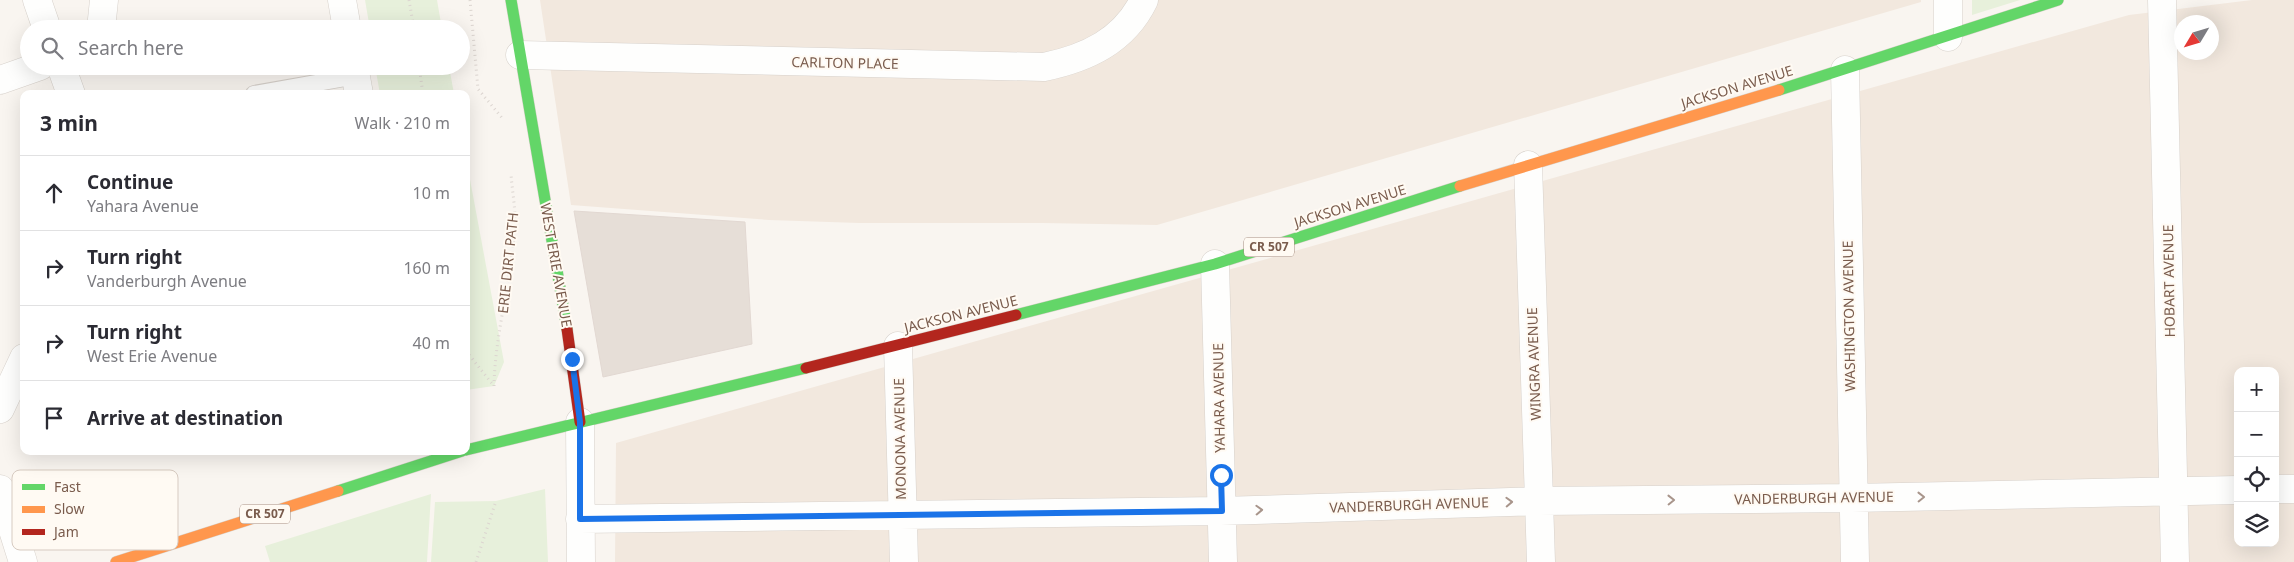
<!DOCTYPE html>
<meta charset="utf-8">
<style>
:root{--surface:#fff;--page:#f2f2f3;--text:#2b2b33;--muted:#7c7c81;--line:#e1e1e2}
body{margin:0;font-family:"Noto Sans",sans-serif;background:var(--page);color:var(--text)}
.controls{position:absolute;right:15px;bottom:15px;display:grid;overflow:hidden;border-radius:10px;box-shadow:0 5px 20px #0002}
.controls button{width:45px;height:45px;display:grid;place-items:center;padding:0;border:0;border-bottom:1px solid var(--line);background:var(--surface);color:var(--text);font:25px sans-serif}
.compass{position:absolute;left:2174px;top:15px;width:45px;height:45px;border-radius:50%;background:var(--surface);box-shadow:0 5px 20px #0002;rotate:232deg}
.stop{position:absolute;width:15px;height:15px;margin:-11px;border:4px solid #1a73e8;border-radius:50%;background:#fff}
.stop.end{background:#1a73e8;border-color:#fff;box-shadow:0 1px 5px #0008}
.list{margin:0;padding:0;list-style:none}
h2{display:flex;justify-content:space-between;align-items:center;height:65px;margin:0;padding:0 20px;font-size:21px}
h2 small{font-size:16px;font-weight:400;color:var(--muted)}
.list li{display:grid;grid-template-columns:32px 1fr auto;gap:15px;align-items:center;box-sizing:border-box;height:75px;padding:0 20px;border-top:1px solid var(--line)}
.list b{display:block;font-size:19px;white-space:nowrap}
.list p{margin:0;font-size:16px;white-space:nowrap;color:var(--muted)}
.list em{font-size:16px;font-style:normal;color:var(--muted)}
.icon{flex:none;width:28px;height:28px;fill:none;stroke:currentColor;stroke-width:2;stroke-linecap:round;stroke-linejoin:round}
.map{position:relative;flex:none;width:2294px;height:562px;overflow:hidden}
.search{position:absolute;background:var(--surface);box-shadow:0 5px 20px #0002;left:20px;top:20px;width:450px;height:55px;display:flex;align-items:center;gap:12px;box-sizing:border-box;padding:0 18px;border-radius:28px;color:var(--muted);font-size:19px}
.panel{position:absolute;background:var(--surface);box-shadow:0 5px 20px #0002;left:20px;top:90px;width:450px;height:365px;border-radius:10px}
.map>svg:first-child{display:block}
.residential{fill:#f2e8de;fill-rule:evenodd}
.green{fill:#e7f0db}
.building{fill:#e6ded7;stroke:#e2d8d2}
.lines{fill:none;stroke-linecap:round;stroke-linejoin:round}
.lane-casing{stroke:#d7d1cb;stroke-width:18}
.street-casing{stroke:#d7d1cb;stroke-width:29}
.fast-casing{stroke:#d9d2cb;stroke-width:12}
.slow-casing{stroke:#d9d2cb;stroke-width:12}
.jam-casing{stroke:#d9d2cb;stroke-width:12}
.path{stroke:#dcd5d0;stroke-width:3;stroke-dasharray:1 4;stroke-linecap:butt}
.lane{stroke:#fefefd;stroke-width:16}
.street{stroke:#fefefd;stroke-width:28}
.fast{stroke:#63d668;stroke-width:11}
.slow{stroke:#ff974d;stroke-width:11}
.jam{stroke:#b3261e;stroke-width:11}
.oneway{stroke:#a8958b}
.route{stroke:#1a73e8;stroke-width:6}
.labels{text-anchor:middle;stroke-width:4;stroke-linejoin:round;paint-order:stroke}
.shield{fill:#fffaf3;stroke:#a28b7f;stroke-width:1}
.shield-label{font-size:12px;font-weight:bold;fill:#7a5c4d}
.street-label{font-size:14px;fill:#7a5c4d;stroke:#fffaf3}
.key{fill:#fffaf3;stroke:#d7cbc1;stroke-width:1}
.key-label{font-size:14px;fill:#7a5c4d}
</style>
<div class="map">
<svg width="2294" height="562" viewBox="0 0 2294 562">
<rect width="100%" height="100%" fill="#f9f5f0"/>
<path class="residential" d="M540,0H1921V2L1157,225L1042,223H859L769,220L571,205Z
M2252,0H2294V562H615L616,443L2129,15ZM2182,22H2212V52H2182ZM2238,371H2275V543H2238Z"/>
<path class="green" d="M365,0H437L442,29H370Z
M1972,0H2020L1972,15Z
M375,66H449L454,94H380Z
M466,158L504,362L494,386L466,390Z
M545,489L548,562H431L435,502L496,501Z
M431,494L427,562H270L265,546Z"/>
<path class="building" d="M574,211L745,222L752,344L603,377Z"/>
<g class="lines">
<g class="lane-casing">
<path id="lane" d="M254,94L356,76"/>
</g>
<g class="street-casing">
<path id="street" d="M37,0L47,29
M342,0L347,29
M1948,0V37
M2162,0L2175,562
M101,29L104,0
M520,55L1044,67C1087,58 1124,41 1144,0
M61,66L71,94
M354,66L359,94
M1845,70L1855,562
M0,80L40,66
M1528,165L1541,562
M1215,264L1223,562
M898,346L904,562
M0,409L24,358
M580,422L581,562
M0,489L23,562
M2275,489H2294
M580,519L1221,511L1539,501L1852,498L2238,490"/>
</g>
<g class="fast-casing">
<path id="fast" d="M511,0L567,329
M1779,90L2058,0
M1016,315L1215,264L1460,186
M466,450L806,368
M338,491L462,451"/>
</g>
<g class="slow-casing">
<path id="slow" d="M1460,186L1779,90
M116,562L338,491"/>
</g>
<g class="jam-casing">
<path id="jam" d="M567,329L580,422
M806,368L1016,315"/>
</g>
<path class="path" d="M409,0L414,29
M470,0L478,89L503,119
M419,66L423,94
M466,351L494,386
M494,386C495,331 513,276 515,220C515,205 512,189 511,174
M476,562L496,501"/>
<use href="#lane" class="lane"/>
<use href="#street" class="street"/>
<use href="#fast" class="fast"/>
<use href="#slow" class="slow"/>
<use href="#jam" class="jam"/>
</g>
<defs><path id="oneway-chevron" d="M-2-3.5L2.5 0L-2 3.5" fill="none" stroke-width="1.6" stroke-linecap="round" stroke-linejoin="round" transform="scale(1.25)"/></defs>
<g class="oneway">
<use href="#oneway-chevron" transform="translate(1921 497) rotate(-1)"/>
<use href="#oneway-chevron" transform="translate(1671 500) rotate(-1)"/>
<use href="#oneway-chevron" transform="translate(1509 502) rotate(-2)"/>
<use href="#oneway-chevron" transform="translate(1259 510) rotate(-2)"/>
</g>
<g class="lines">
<path class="route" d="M572,359L580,422V519L1222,511L1221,475"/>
</g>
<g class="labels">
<g class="shield">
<rect x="1244" y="237.5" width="50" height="19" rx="4"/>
<rect x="240" y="504.5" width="50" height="19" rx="4"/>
</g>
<g class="shield-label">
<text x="1269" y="251">CR 507</text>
<text x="265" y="518">CR 507</text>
</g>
<g class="street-label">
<text transform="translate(845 63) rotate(1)" y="5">CARLTON PLACE</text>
<text transform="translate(1737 87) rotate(-17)" y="5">JACKSON AVENUE</text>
<text transform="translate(1350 206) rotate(-17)" y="5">JACKSON AVENUE</text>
<text transform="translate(508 263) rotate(-84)" y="5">ERIE DIRT PATH</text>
<text transform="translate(556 265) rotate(80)" y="5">WEST ERIE AVENUE</text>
<text transform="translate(2169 281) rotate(-91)" y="5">HOBART AVENUE</text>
<text transform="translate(961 314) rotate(-14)" y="5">JACKSON AVENUE</text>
<text transform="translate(1849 316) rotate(-91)" y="5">WASHINGTON AVENUE</text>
<text transform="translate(1534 364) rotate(-92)" y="5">WINGRA AVENUE</text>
<text transform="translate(1219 398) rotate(-91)" y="5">YAHARA AVENUE</text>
<text transform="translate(900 439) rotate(-91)" y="5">MONONA AVENUE</text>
<text transform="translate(1814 498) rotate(-1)" y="5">VANDERBURGH AVENUE</text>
<text transform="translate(1409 505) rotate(-2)" y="5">VANDERBURGH AVENUE</text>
</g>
</g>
<rect x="12" y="470" width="166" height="80" rx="8" class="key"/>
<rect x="22" y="484" width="23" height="6" fill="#63d668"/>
<rect x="22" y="506" width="23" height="7" fill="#ff974d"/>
<rect x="22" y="529" width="23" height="6" fill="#b3261e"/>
<g class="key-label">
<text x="54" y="492">Fast</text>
<text x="54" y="514">Slow</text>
<text x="54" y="537">Jam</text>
</g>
</svg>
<div class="controls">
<button>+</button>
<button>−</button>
<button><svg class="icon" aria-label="locate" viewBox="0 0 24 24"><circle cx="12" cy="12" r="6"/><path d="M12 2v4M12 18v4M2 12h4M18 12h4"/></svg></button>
<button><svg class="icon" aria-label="layers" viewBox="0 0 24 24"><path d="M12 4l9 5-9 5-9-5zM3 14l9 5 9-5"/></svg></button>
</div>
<svg class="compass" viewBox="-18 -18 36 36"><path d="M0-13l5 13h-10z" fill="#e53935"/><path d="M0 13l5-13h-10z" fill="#7c7c81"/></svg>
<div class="stop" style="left:1221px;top:475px"></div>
<div class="stop end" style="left:572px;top:359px"></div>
<div class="search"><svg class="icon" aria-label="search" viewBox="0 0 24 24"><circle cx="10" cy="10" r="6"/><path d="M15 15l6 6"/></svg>Search here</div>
<section class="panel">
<h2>3 min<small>Walk · 210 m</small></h2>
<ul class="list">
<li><svg class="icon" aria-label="ahead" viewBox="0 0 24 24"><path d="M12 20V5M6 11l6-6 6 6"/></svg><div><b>Continue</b><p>Yahara Avenue</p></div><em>10 m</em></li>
<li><svg class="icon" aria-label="right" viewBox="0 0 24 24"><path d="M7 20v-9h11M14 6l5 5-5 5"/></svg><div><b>Turn right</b><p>Vanderburgh Avenue</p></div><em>160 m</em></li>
<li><svg class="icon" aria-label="right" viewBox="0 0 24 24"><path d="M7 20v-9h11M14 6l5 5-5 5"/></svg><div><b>Turn right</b><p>West Erie Avenue</p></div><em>40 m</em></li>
<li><svg class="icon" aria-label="arrive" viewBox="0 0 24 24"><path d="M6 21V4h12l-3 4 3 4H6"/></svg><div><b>Arrive at destination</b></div></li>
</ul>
</section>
</div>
